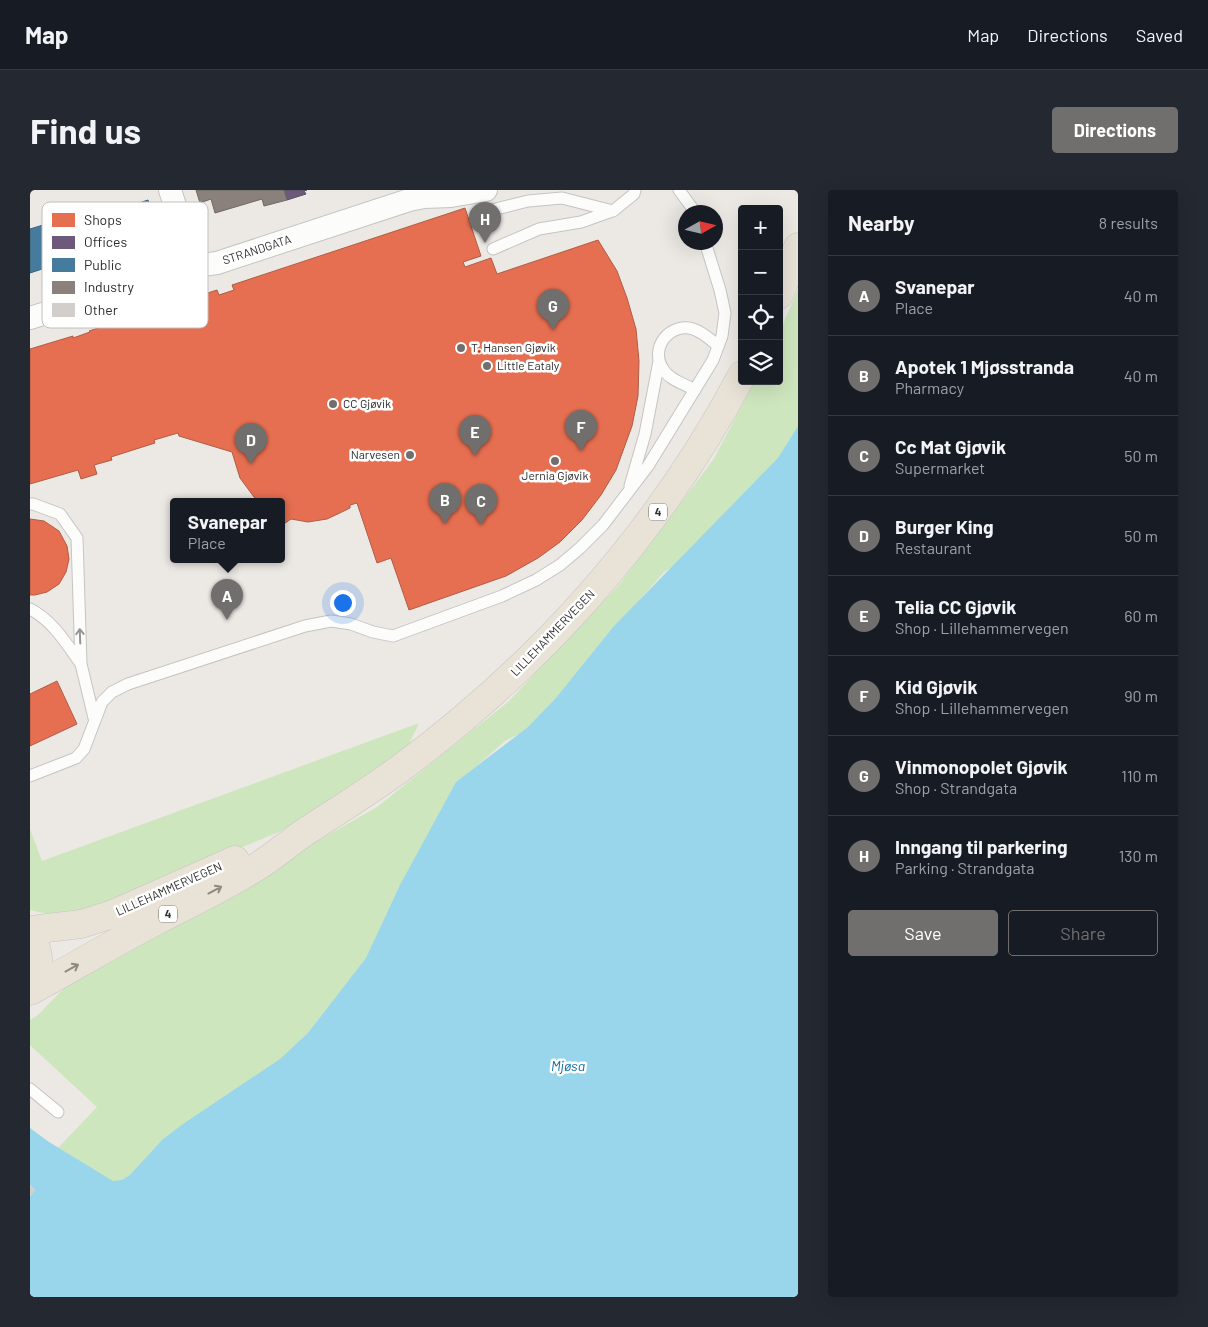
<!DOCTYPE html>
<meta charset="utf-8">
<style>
:root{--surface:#171b24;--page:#242831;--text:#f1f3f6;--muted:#9ea1a6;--line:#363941;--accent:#706f6e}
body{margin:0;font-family:Barlow,sans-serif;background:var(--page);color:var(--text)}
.controls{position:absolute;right:15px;top:15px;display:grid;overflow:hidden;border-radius:5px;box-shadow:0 5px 20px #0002}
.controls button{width:45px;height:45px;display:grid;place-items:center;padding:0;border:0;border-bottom:1px solid var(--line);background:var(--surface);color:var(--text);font:25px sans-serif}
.compass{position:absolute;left:648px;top:15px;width:45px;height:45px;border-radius:50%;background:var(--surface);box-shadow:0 5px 20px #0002;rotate:82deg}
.you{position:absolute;left:312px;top:412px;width:18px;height:18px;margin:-12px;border:4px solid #fff;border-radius:50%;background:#1a73e8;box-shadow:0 0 0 8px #1a73e833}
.badge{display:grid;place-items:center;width:32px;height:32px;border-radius:50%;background:var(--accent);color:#fff;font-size:16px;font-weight:700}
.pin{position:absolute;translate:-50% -41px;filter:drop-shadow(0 1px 2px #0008)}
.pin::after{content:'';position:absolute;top:26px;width:18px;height:15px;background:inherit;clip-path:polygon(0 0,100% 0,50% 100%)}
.popup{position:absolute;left:140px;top:308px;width:115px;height:65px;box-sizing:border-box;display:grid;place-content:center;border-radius:5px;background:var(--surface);filter:drop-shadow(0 1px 4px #0005);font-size:16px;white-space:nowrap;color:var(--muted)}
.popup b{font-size:19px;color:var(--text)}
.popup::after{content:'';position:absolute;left:50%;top:100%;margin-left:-10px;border:10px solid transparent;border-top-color:var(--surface)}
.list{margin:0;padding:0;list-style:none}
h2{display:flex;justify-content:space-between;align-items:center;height:65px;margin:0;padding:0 20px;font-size:21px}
h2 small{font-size:16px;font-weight:400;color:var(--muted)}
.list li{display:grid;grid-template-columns:32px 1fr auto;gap:15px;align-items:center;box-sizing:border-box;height:80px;padding:0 20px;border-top:1px solid var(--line)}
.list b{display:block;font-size:19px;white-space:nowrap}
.list p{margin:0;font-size:16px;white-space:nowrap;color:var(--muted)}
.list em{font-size:16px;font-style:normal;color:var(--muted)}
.actions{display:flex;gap:10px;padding:15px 20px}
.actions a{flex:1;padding:11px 0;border:1px solid var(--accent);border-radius:5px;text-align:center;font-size:18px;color:var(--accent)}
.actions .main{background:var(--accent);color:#fff}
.icon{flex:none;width:28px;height:28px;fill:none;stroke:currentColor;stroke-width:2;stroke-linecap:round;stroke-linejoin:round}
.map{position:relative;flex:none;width:768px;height:1107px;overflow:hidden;border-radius:5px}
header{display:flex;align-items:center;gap:30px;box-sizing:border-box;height:70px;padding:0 25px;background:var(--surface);border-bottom:1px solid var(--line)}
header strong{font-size:24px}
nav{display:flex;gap:28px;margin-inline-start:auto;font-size:18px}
.intro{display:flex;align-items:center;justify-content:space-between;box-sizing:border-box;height:120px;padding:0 30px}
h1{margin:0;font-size:35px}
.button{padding:12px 22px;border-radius:5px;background:var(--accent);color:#fff;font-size:18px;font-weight:700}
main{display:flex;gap:30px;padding:0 30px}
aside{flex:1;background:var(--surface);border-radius:5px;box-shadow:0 5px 20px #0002}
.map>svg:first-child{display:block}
.green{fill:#cee6be}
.water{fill:#99d6ec}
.shops{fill:#e76f51;stroke:#b05c46}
.offices{fill:#6d597a;stroke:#5a4c63}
.public{fill:#457b9d;stroke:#3e647c}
.industry{fill:#8a817c;stroke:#6e6865}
.building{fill:#d1cecb;stroke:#d7d4d0}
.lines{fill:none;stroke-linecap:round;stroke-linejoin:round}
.service-casing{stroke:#c5c4c5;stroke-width:13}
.minor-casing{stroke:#c5c4c5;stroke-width:24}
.trunk-casing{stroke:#c6c5c4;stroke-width:29}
.service{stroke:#fcfcfb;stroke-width:11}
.minor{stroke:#fcfcfb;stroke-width:22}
.trunk{stroke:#e9e2d6;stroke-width:28}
.oneway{stroke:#959594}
.oneway2{stroke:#8c8882}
.poi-dot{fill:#706f6e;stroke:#fff;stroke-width:2}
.labels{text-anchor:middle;stroke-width:5;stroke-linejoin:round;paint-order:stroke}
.shield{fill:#fff;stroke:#6d6d6d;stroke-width:1}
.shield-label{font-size:11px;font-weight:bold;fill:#2e2e2e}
.street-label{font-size:12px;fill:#2e2e2e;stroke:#fff}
.poi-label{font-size:12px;fill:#2e2e2e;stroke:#fff;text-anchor:start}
.water-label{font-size:14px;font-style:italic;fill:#0d6fa3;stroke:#fff}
.key{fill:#fff;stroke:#c0c0c0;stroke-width:1}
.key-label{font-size:14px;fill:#2e2e2e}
</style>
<header>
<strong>Map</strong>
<nav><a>Map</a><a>Directions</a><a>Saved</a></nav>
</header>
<div class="intro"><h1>Find us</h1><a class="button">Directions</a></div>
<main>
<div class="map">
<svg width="768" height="1107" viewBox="0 0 768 1107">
<rect width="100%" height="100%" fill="#ece8e4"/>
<path class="green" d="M768,99V251L669,362L634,382L598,423L511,533L475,551L439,583L343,772L146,1039L28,958L67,917L2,857L0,855V830L8,825L40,792L347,617L478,512L589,395L683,270L725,191H749V144Z
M389,533L379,554L313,603L249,642L65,717L26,726L0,720V639L12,671Z"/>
<path class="water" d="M768,236V1107H0V938L19,952L83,991L92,990L100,985L132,950L153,934L250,869L278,843L336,768L370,695L426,592L498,537L526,508L584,436L748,268Z"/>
<path class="shops" d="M435,18L451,66L433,72L435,77L461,68L467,84L568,50L587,81L597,108L606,139L609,171L608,206L602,236L586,280L571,305L552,330L530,352L508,368L476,386L379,420L361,368L347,373L327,313L320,315V318L316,320L297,329L278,332L261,329L251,336V311H229L224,307L210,288L202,262L149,246L148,243L124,250L125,253L81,267L82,270L64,275L67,284L51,289L48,280L0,294V159L43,146V148L60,142L59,141L187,100L189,105L204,100L202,95Z
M0,329L14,331L29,341L37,356L39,369L36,382L29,394L17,402L5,405H0Z
M27,491L47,534L0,556V504Z"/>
<path class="offices" d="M254,0H277L274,1L276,4L257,10Z"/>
<path class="public" d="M118,10L134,60L52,86L46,68L0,83V39L26,31L29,39Z"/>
<path class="industry" d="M166,0H254L257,10L234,16L232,9L185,23L181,9L170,13Z"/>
<path class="building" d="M0,995L5,1000L0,1006Z"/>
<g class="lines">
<g class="service-casing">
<path id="service" d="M649,0L665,22
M446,24L498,11L532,8L583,21L604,4L605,0
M463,59L509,39L551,32L582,21
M665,200C655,194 639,190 633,179C619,158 640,132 663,139C673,142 681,150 688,156
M600,296L615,244L629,171
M0,314H3L30,324L47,348L51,474L64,528
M0,419C23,431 36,453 51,474
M0,586L46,568L54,559L72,512L82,502L98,494L275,436L301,431L321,434L343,442L363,446L472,406L506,390L530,375L550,358L573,335L618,276L683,170L692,146L695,123L690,100L675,52
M0,899L28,922"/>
</g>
<g class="minor-casing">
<path id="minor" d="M140,0L164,76
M0,128L164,76L187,73L379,10L394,7L421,6L456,0"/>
</g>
<g class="trunk-casing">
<path id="trunk" d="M749,105L768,57
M0,740L51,734L83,724L205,670
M0,746C12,763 10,783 0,800
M0,801C42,778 84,753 126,731C160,713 195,697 228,676C244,666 259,653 275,642C307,621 340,601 371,578C513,472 629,342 712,185"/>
</g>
<use href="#service" class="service"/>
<use href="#minor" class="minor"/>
<use href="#trunk" class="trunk"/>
</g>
<defs><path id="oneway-shaft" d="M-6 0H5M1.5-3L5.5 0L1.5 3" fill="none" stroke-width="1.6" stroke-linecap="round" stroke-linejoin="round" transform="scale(1.25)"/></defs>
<use class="oneway" href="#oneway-shaft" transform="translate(50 446) rotate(-92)"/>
<g class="oneway2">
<use href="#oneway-shaft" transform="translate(185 700) rotate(-28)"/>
<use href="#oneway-shaft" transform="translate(42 778) rotate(-29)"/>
</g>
<g class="poi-dot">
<circle cx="431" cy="158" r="5"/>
<circle cx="457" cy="176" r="5"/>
<circle cx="303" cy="214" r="5"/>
<circle cx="380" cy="265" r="5"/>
<circle cx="525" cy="271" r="5"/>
</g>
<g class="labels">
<g class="shield">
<rect x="619" y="313.5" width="18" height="17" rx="4"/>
<rect x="129" y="715.5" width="18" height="17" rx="4"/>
</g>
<g class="shield-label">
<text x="628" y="326">4</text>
<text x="138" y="728">4</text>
</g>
<g class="street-label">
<text transform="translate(227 60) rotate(-18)" y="4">STRANDGATA</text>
<text transform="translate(523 443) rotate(-46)" y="4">LILLEHAMMERVEGEN</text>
<text transform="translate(139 699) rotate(-24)" y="4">LILLEHAMMERVEGEN</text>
</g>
<g class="poi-label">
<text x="441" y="162">T. Hansen Gjøvik</text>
<text x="467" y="180">Little Eataly</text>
<text x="313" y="218">CC Gjøvik</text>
<text x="370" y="269" text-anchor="end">Narvesen</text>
<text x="525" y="290" text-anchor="middle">Jernia Gjøvik</text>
</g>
<g class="water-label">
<text x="538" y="881">Mjøsa</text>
</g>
</g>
<rect x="12" y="12" width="166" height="126" rx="8" class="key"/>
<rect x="22" y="23" width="23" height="14" fill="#e76f51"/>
<rect x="22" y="46" width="23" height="13" fill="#6d597a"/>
<rect x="22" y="68" width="23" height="14" fill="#457b9d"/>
<rect x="22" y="91" width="23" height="13" fill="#8a817c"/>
<rect x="22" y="113" width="23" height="14" fill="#d1cecb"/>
<g class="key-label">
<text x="54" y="35">Shops</text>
<text x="54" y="57">Offices</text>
<text x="54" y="80">Public</text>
<text x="54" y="102">Industry</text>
<text x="54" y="125">Other</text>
</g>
</svg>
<div class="controls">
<button>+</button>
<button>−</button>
<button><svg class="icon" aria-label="locate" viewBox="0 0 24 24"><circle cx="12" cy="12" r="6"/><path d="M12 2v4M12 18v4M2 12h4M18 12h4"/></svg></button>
<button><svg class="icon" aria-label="layers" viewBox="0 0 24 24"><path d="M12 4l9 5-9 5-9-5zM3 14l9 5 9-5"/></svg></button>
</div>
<svg class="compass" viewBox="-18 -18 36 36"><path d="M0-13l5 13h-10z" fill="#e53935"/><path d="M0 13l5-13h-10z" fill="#9ea1a6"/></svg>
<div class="you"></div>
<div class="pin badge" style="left:197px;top:430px">A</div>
<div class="popup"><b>Svanepar</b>Place</div>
<div class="pin badge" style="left:415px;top:334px">B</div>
<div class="pin badge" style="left:451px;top:335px">C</div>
<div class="pin badge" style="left:221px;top:274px">D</div>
<div class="pin badge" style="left:445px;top:266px">E</div>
<div class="pin badge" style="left:551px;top:261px">F</div>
<div class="pin badge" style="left:523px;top:140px">G</div>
<div class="pin badge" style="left:455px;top:53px">H</div>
</div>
<aside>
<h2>Nearby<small>8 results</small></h2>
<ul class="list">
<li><span class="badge">A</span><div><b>Svanepar</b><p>Place</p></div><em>40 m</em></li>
<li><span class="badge">B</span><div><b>Apotek 1 Mjøsstranda</b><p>Pharmacy</p></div><em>40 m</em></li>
<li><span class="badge">C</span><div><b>Cc Mat Gjøvik</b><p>Supermarket</p></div><em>50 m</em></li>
<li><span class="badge">D</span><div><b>Burger King</b><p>Restaurant</p></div><em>50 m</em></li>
<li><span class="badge">E</span><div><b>Telia CC Gjøvik</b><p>Shop · Lillehammervegen</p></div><em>60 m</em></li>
<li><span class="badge">F</span><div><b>Kid Gjøvik</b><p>Shop · Lillehammervegen</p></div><em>90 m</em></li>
<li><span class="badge">G</span><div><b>Vinmonopolet Gjøvik</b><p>Shop · Strandgata</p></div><em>110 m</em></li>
<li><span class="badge">H</span><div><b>Inngang til parkering</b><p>Parking · Strandgata</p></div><em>130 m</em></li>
</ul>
<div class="actions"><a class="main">Save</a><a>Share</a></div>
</aside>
</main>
